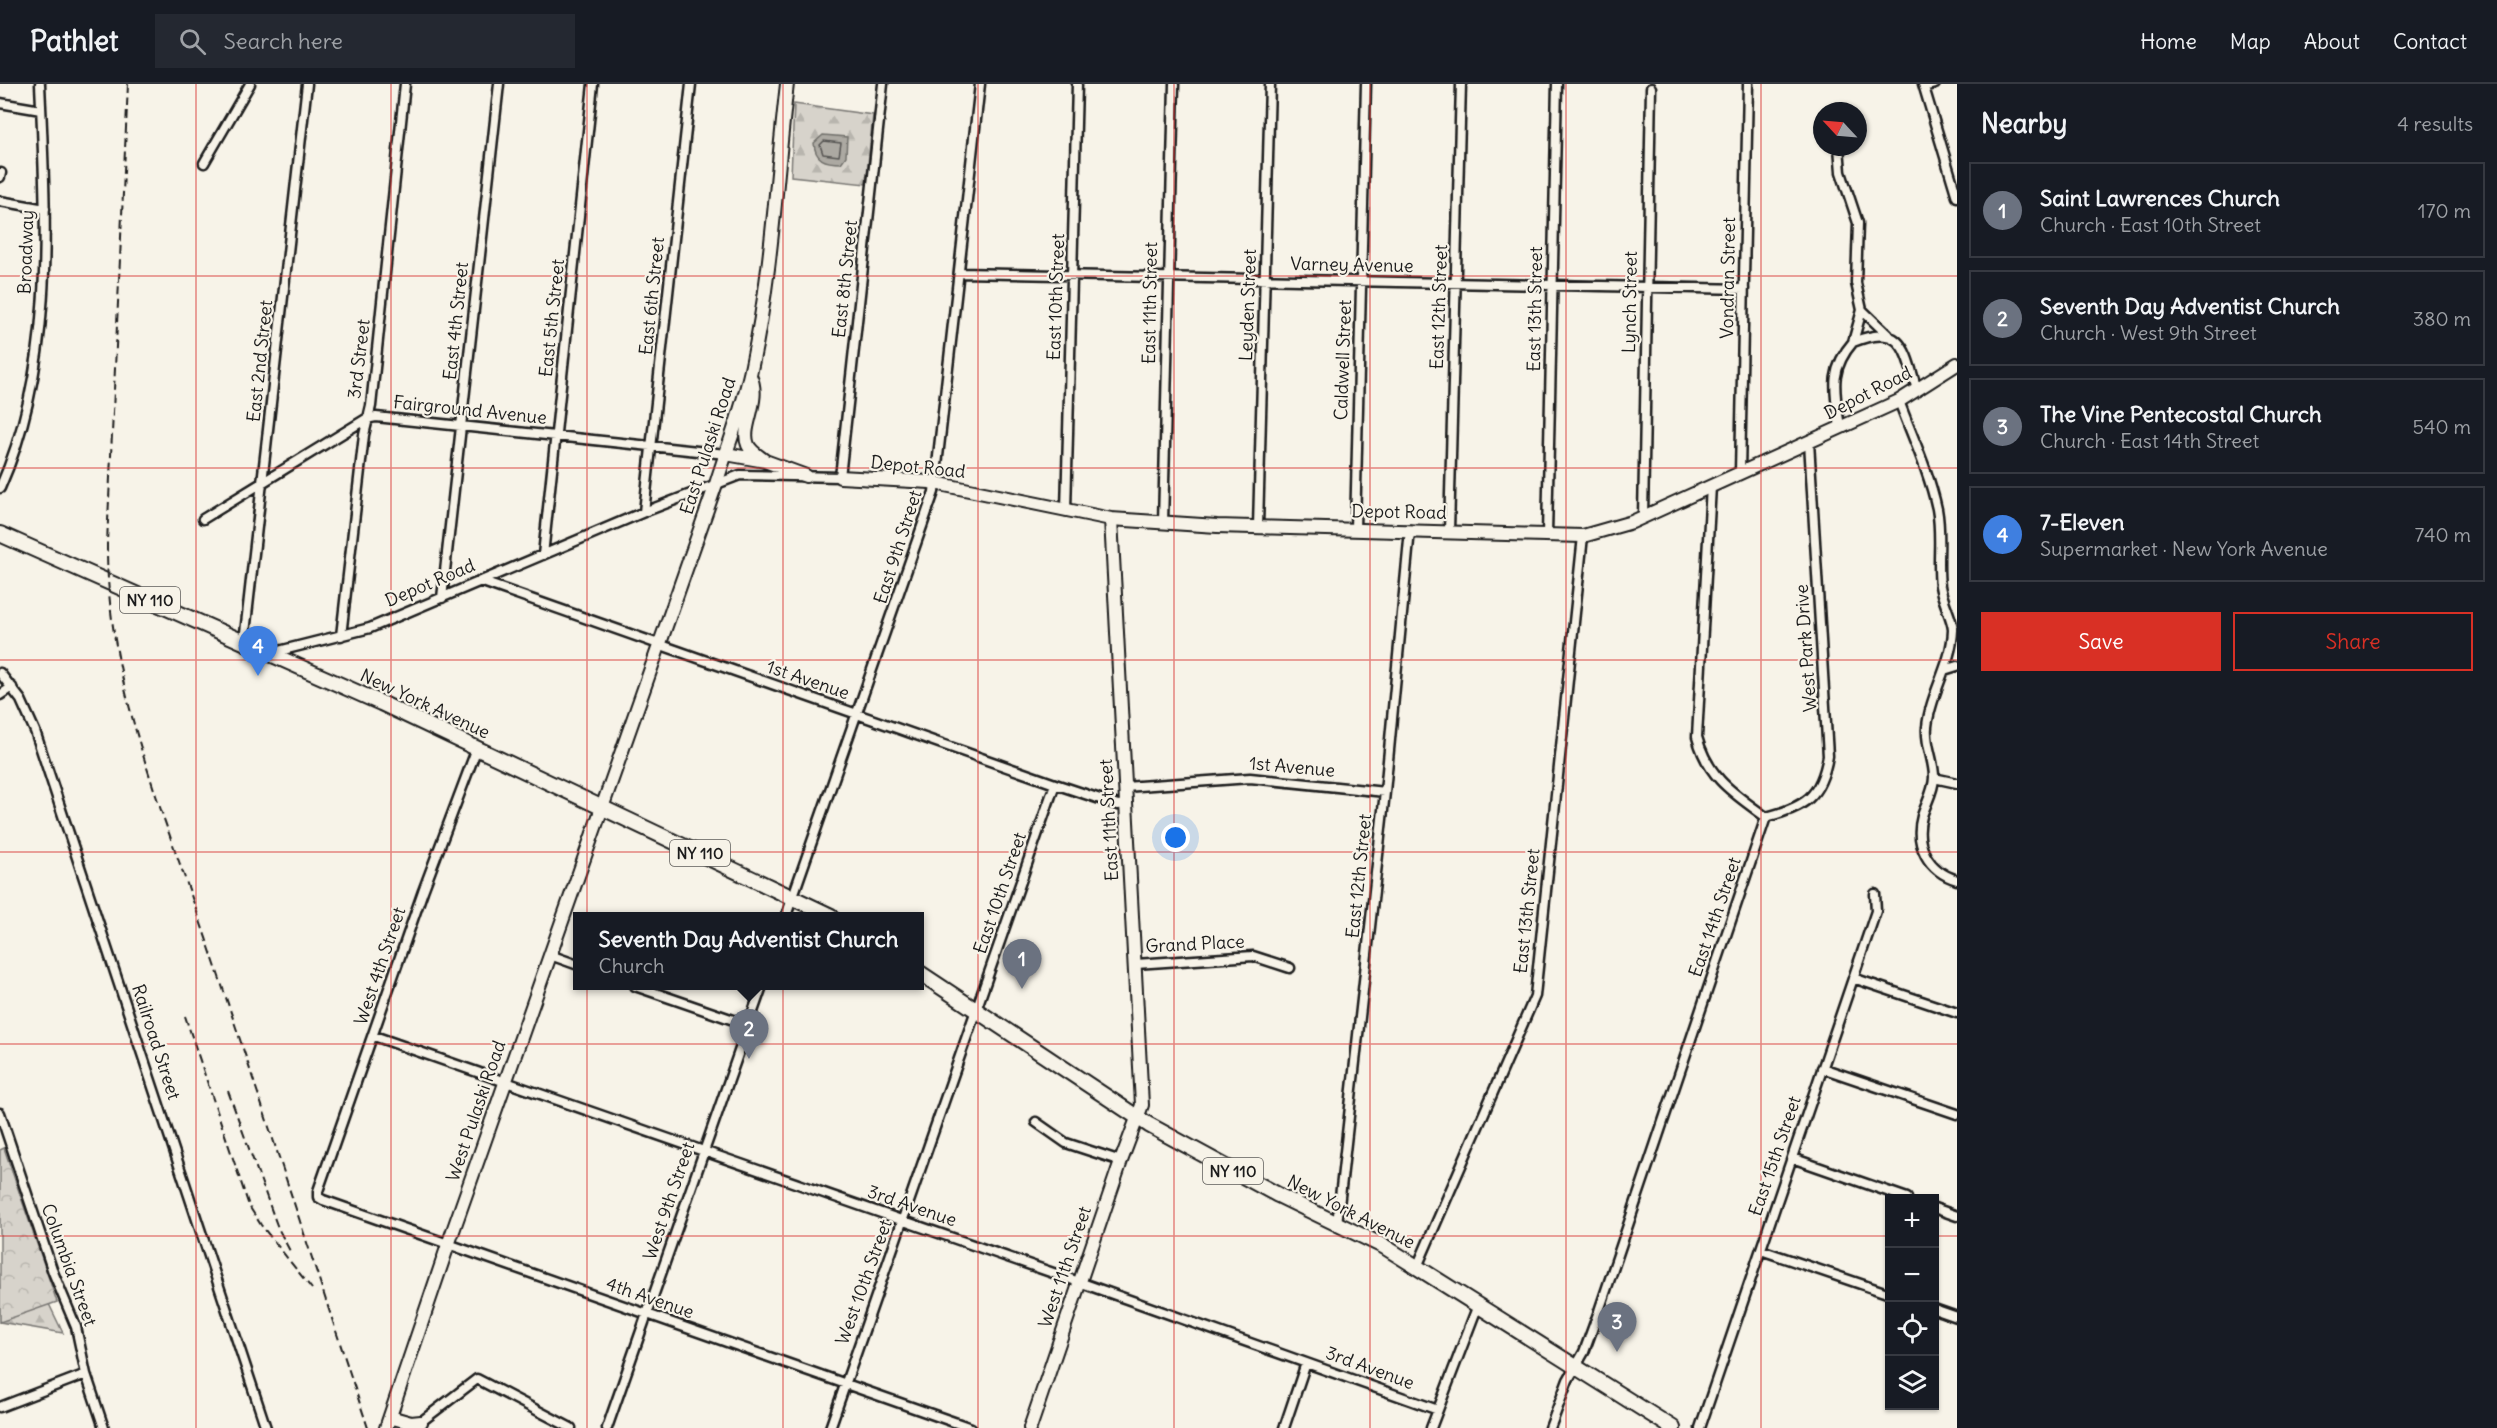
<!DOCTYPE html>
<meta charset="utf-8">
<style>
:root{--surface:#171b24;--page:#242831;--text:#f1f3f6;--muted:#9ea1a6;--line:#363941;--accent:#d93025}
body{margin:0;font-family:Delius,sans-serif;background:var(--page);color:var(--text)}
.controls{position:absolute;right:18px;bottom:18px;display:grid;overflow:hidden;border-radius:0px;box-shadow:0 2px 4px #0004}
.controls button{width:54px;height:54px;display:grid;place-items:center;padding:0;border:0;border-bottom:2px solid var(--line);background:var(--surface);color:var(--text);font:30px sans-serif}
.compass{position:absolute;left:1813px;top:18px;width:54px;height:54px;border-radius:50%;background:var(--surface);box-shadow:0 2px 4px #0004;rotate:296deg}
.you{position:absolute;left:1176px;top:754px;width:21px;height:21px;margin:-15px;border:4px solid #fff;border-radius:50%;background:#1a73e8;box-shadow:0 0 0 9px #1a73e833}
.badge{display:grid;place-items:center;width:39px;height:39px;border-radius:50%;background:var(--accent);color:#fff;font-size:20px;font-weight:700}
.pin{position:absolute;translate:-50% -50px;filter:drop-shadow(0 2px 3px #0008)}
.pin::after{content:'';position:absolute;top:32px;width:21px;height:18px;background:inherit;clip-path:polygon(0 0,100% 0,50% 100%)}
.popup{position:absolute;left:573px;top:828px;width:351px;height:78px;box-sizing:border-box;display:grid;place-content:center;border-radius:0px;background:var(--surface);filter:drop-shadow(0 2px 4px #0005);font-size:20px;white-space:nowrap;color:var(--muted)}
.popup b{font-size:22px;color:var(--text)}
.popup::after{content:'';position:absolute;left:50%;top:100%;margin-left:-12px;border:12px solid transparent;border-top-color:var(--surface)}
.list{margin:0;padding:0;list-style:none}
h2{display:flex;justify-content:space-between;align-items:center;height:78px;margin:0;padding:0 24px;font-size:26px}
h2 small{font-size:20px;font-weight:400;color:var(--muted)}
.list li{display:grid;grid-template-columns:39px 1fr auto;gap:18px;align-items:center;box-sizing:border-box;height:96px;margin:0 12px 12px;padding:0 12px;border:2px solid var(--line);border-radius:0px}
.list b{display:block;font-size:22px;white-space:nowrap}
.list p{margin:0;font-size:20px;white-space:nowrap;color:var(--muted)}
.list em{font-size:20px;font-style:normal;color:var(--muted)}
.actions{display:flex;gap:12px;padding:18px 24px}
.actions a{flex:1;padding:14px 0;border:2px solid var(--accent);border-radius:0px;text-align:center;font-size:21px;color:var(--accent)}
.actions .main{background:var(--accent);color:#fff}
.icon{flex:none;width:33px;height:33px;fill:none;stroke:currentColor;stroke-width:2;stroke-linecap:round;stroke-linejoin:round}
.map{position:relative;flex:none;width:1957px;height:1344px;overflow:hidden}
header{display:flex;align-items:center;gap:36px;box-sizing:border-box;height:84px;padding:0 30px;background:var(--surface);border-bottom:2px solid var(--line)}
header strong{font-size:28px}
nav{display:flex;gap:33px;margin-inline-start:auto;font-size:21px}
.search{width:420px;height:54px;background:var(--page);display:flex;align-items:center;gap:15px;box-sizing:border-box;padding:0 21px;border-radius:0px;color:var(--muted);font-size:22px}
main{display:flex}
aside{flex:1;background:var(--surface)}
.map>svg:first-child{display:block}
.forest{fill:url(#forest-firs);stroke:#7a7874;stroke-width:1.5}
.park{fill:url(#park-crowns);stroke:#7a7874;stroke-width:1.5}
.water{fill:#aca9a2;stroke:#72716c;stroke-width:1.5}
.lines{fill:none;stroke-linecap:round;stroke-linejoin:round}
.shore{stroke:#565452;stroke-width:1.5}
.street-casing{stroke:#1c1c1c;stroke-width:13}
.secondary-casing{stroke:#1c1c1c;stroke-width:16}
.primary-casing{stroke:#1c1c1c;stroke-width:18}
.street{stroke:#f7f3e8;stroke-width:8}
.secondary{stroke:#f7f3e8;stroke-width:12}
.primary{stroke:#f7f3e8;stroke-width:14}
.rail{stroke:#1c1c1c;stroke-width:2;stroke-dasharray:9 4.5;stroke-linecap:butt}
.grid{fill:none;stroke:#d62828;stroke-width:1.5;stroke-opacity:0.55}
.labels{text-anchor:middle;stroke-width:4.5;stroke-linejoin:round;paint-order:stroke}
.shield{fill:#f7f3e8;stroke:#5e5c59;stroke-width:1.5}
.shield-label{font-size:16px;font-weight:bold;fill:#1c1c1c}
.street-label{font-size:18px;fill:#1c1c1c;stroke:#f7f3e8}
</style>
<header>
<strong>Pathlet</strong>
<div class="search"><svg class="icon" aria-label="search" viewBox="0 0 24 24"><circle cx="10" cy="10" r="6"/><path d="M15 15l6 6"/></svg>Search here</div>
<nav><a>Home</a><a>Map</a><a>About</a><a>Contact</a></nav>
</header>
<main>
<div class="map">
<svg width="1957" height="1344" viewBox="0 0 1957 1344">
<defs>
<pattern id="forest-firs" width="22" height="20" patternUnits="userSpaceOnUse" patternTransform="scale(1.5)"><rect width="22" height="20" fill="#d7d3cb"/><path d="M5 1l3.5 6h-7zM16 11l3.5 6h-7z" fill="#b8b5ae"/></pattern>
<pattern id="park-crowns" width="20" height="18" patternUnits="userSpaceOnUse" patternTransform="scale(1.5)"><rect width="20" height="18" fill="#d7d3cb"/><path d="M2 6a3 3 0 1 1 6 0M12 15a3 3 0 1 1 6 0" fill="none" stroke="#b8b5ae"/></pattern>
</defs>
<rect width="100%" height="100%" fill="#f7f3e8"/>
<filter id="ink" filterUnits="userSpaceOnUse"><feTurbulence type="fractalNoise" baseFrequency=".0167" numOctaves="2"/><feDisplacementMap in="SourceGraphic" scale="12" xChannelSelector="R" yChannelSelector="G"/><feConvolveMatrix kernelMatrix="1 2 1 2 8 2 1 2 1" color-interpolation-filters="sRGB"/></filter>
<g filter="url(#ink)">
<path class="forest" d="M794,20L873,31L866,100L791,92Z
M35,1191L63,1249L0,1238V1201Z"/>
<path class="park" d="M4,1064L57,1218L0,1238V1066Z"/>
<path class="water" d="M823,51L847,53L846,72L841,79C825,79 815,76 814,59Z"/>
<g class="lines">
<path class="shore" d="M824,57L841,59L839,72L823,70L820,61Z"/>
<g class="street-casing">
<path id="street" d="M1923,0L1957,113
M1924,3L1935,0
M0,19L41,26
M1839,63L1841,88L1858,139L1856,199L1862,226L1853,258
M204,79L250,0
M0,93L1,89
M0,117L45,125
M959,189L1744,205
M1862,226L1888,251
M1899,317C1912,352 1929,388 1937,425C1942,451 1937,476 1940,502C1942,516 1953,536 1953,546C1952,580 1930,610 1927,643C1925,660 1934,676 1934,693C1934,707 1926,719 1922,732C1914,761 1928,787 1957,796
M1840,343C1835,308 1828,287 1853,258C1903,238 1905,266 1917,306
M1740,389L1748,0
M1711,402L1697,653C1708,694 1733,709 1766,733
M0,404C56,278 46,134 40,0
M1066,427L1077,0
M644,428L691,0
M1643,433L1651,4
M203,435L366,335L376,333L726,370
M1163,439L1174,0
M1258,443L1270,0
M1355,445L1366,0
M1449,447L1461,0
M1547,451L1557,0
M543,471L593,0
M480,497L1055,700L1118,721L1126,720
M442,514L499,0
M341,552L364,351L371,322L375,284L405,0
M244,558L307,0
M271,569L370,544L644,428L740,391L840,393L883,0
M1944,586L1957,582
M0,589L21,616L35,647L266,1344
M0,611L12,603
M477,664L423,807L318,1107V1113L323,1116L971,1344
M1934,694L1957,699
M1125,703L1250,694L1385,708
M1766,733C1805,723 1821,713 1828,672L1809,358
M786,832L934,408L980,0
M550,871L578,881
M1136,880L1253,872L1290,884
M1853,894L1957,929
M635,902L748,941
M374,952L1079,1198L1438,1326
M1822,984L1957,1030
M0,1029L53,1188L76,1243L86,1290L104,1344
M1036,1038L1066,1059L1121,1077
M1792,1074L1907,1114
M1934,1124L1957,1132
M1337,1140L1385,708L1410,446
M1761,1166L1890,1210
M1417,1183L1535,912L1583,452
M1934,1225L1957,1233
M0,1323L86,1290
M418,1340L477,1295L571,1344
M607,1344L762,902
M830,1344L1055,700
M1284,1344L1306,1279
M1431,1344L1478,1221
M1550,1344L1568,1296L1584,1268L1599,1227L1766,733
M1700,1344L1876,827L1875,810"/>
</g>
<g class="secondary-casing">
<path id="secondary" d="M750,292C762,316 740,343 748,361C751,368 759,372 765,377
M726,370L765,377L806,392
M840,393L930,398L1111,435L1217,442L1583,452L1632,438L1899,317L1957,280
M390,1333L411,1339L421,1338
M386,1344L448,1161L716,400C728,361 744,322 752,281C772,189 776,94 787,0
M1030,1344L1121,1077L1142,1021L1111,435"/>
</g>
<g class="primary-casing">
<path id="primary" d="M0,450L381,619L831,832
M920,889L1149,1041L1278,1111L1385,1163L1673,1344"/>
</g>
<use href="#street" class="street"/>
<use href="#secondary" class="secondary"/>
<use href="#primary" class="primary"/>
<path class="rail" d="M128,0L107,459C106,600 165,732 209,863C263,1023 315,1184 368,1344
M185,932L249,1122L261,1141L312,1205
M228,1007L278,1144L291,1169"/>
</g>
</g>
<path class="grid" d="M196,0V1344M391,0V1344M587,0V1344M783,0V1344M978,0V1344M1174,0V1344M1370,0V1344M1566,0V1344M1761,0V1344M0,192H1957M0,384H1957M0,576H1957M0,768H1957M0,960H1957M0,1152H1890M1934,1152H1957"/>
<g class="labels">
<g class="shield">
<rect x="120" y="503" width="60" height="26" rx="4.5"/>
<rect x="670" y="756" width="60" height="26" rx="4.5"/>
<rect x="1203" y="1074" width="60" height="26" rx="4.5"/>
</g>
<g class="shield-label">
<text x="150" y="522">NY 110</text>
<text x="700" y="775">NY 110</text>
<text x="1233" y="1093">NY 110</text>
</g>
<g class="street-label">
<text transform="translate(26 168) rotate(-88)" y="6">Broadway</text>
<text transform="translate(1352 181) rotate(1)" y="6">Varney Avenue</text>
<text transform="translate(1728 194) rotate(-89)" y="6">Vondran Street</text>
<text transform="translate(845 195) rotate(-84)" y="6">East 8th Street</text>
<text transform="translate(652 212) rotate(-84)" y="6">East 6th Street</text>
<text transform="translate(1056 213) rotate(-88)" y="6">East 10th Street</text>
<text transform="translate(1630 218) rotate(-89)" y="6">Lynch Street</text>
<text transform="translate(1150 219) rotate(-89)" y="6">East 11th Street</text>
<text transform="translate(1248 221) rotate(-88)" y="6">Leyden Street</text>
<text transform="translate(1439 223) rotate(-88)" y="6">East 12th Street</text>
<text transform="translate(1535 225) rotate(-89)" y="6">East 13th Street</text>
<text transform="translate(552 234) rotate(-84)" y="6">East 5th Street</text>
<text transform="translate(456 237) rotate(-84)" y="6">East 4th Street</text>
<text transform="translate(359 275) rotate(-83)" y="6">3rd Street</text>
<text transform="translate(1343 276) rotate(-88)" y="6">Caldwell Street</text>
<text transform="translate(260 277) rotate(-84)" y="6">East 2nd Street</text>
<text transform="translate(1868 309) rotate(-27)" y="6">Depot Road</text>
<text transform="translate(470 326) rotate(6)" y="6">Fairground Avenue</text>
<text transform="translate(708 362) rotate(-72)" y="6">East Pulaski Road</text>
<text transform="translate(918 383) rotate(6)" y="6">Depot Road</text>
<text transform="translate(1399 428) rotate(1)" y="6">Depot Road</text>
<text transform="translate(898 463) rotate(-72)" y="6">East 9th Street</text>
<text transform="translate(430 499) rotate(-23)" y="6">Depot Road</text>
<text transform="translate(1806 564) rotate(-94)" y="6">West Park Drive</text>
<text transform="translate(808 596) rotate(19)" y="6">1st Avenue</text>
<text transform="translate(425 620) rotate(25)" y="6">New York Avenue</text>
<text transform="translate(1292 683) rotate(5)" y="6">1st Avenue</text>
<text transform="translate(1109 736) rotate(-93)" y="6">East 11th Street</text>
<text transform="translate(1359 792) rotate(-84)" y="6">East 12th Street</text>
<text transform="translate(1000 809) rotate(-71)" y="6">East 10th Street</text>
<text transform="translate(1527 827) rotate(-84)" y="6">East 13th Street</text>
<text transform="translate(1715 833) rotate(-71)" y="6">East 14th Street</text>
<text transform="translate(1195 860) rotate(-3)" y="6">Grand Place</text>
<text transform="translate(380 882) rotate(-71)" y="6">West 4th Street</text>
<text transform="translate(156 958) rotate(72)" y="6">Railroad Street</text>
<text transform="translate(476 1027) rotate(-71)" y="6">West Pulaski Road</text>
<text transform="translate(1775 1072) rotate(-71)" y="6">East 15th Street</text>
<text transform="translate(669 1117) rotate(-71)" y="6">West 9th Street</text>
<text transform="translate(912 1122) rotate(19)" y="6">3rd Avenue</text>
<text transform="translate(1351 1128) rotate(27)" y="6">New York Avenue</text>
<text transform="translate(69 1181) rotate(70)" y="6">Columbia Street</text>
<text transform="translate(1065 1183) rotate(-71)" y="6">West 11th Street</text>
<text transform="translate(864 1198) rotate(-70)" y="6">West 10th Street</text>
<text transform="translate(650 1214) rotate(19)" y="6">4th Avenue</text>
<text transform="translate(1370 1284) rotate(20)" y="6">3rd Avenue</text>
</g>
</g>
</svg>
<div class="controls">
<button>+</button>
<button>−</button>
<button><svg class="icon" aria-label="locate" viewBox="0 0 24 24"><circle cx="12" cy="12" r="6"/><path d="M12 2v4M12 18v4M2 12h4M18 12h4"/></svg></button>
<button><svg class="icon" aria-label="layers" viewBox="0 0 24 24"><path d="M12 4l9 5-9 5-9-5zM3 14l9 5 9-5"/></svg></button>
</div>
<svg class="compass" viewBox="-18 -18 36 36"><path d="M0-13l5 13h-10z" fill="#e53935"/><path d="M0 13l5-13h-10z" fill="#9ea1a6"/></svg>
<div class="you"></div>
<div class="pin badge" style="left:1022px;top:905px;background:#6b7280">1</div>
<div class="pin badge" style="left:749px;top:975px;background:#6b7280">2</div>
<div class="popup"><b>Seventh Day Adventist Church</b>Church</div>
<div class="pin badge" style="left:1617px;top:1268px;background:#6b7280">3</div>
<div class="pin badge" style="left:258px;top:592px;background:#3f7fe0">4</div>
</div>
<aside>
<h2>Nearby<small>4 results</small></h2>
<ul class="list">
<li><span class="badge" style="background:#6b7280">1</span><div><b>Saint Lawrences Church</b><p>Church · East 10th Street</p></div><em>170 m</em></li>
<li><span class="badge" style="background:#6b7280">2</span><div><b>Seventh Day Adventist Church</b><p>Church · West 9th Street</p></div><em>380 m</em></li>
<li><span class="badge" style="background:#6b7280">3</span><div><b>The Vine Pentecostal Church</b><p>Church · East 14th Street</p></div><em>540 m</em></li>
<li><span class="badge" style="background:#3f7fe0">4</span><div><b>7-Eleven</b><p>Supermarket · New York Avenue</p></div><em>740 m</em></li>
</ul>
<div class="actions"><a class="main">Save</a><a>Share</a></div>
</aside>
</main>
